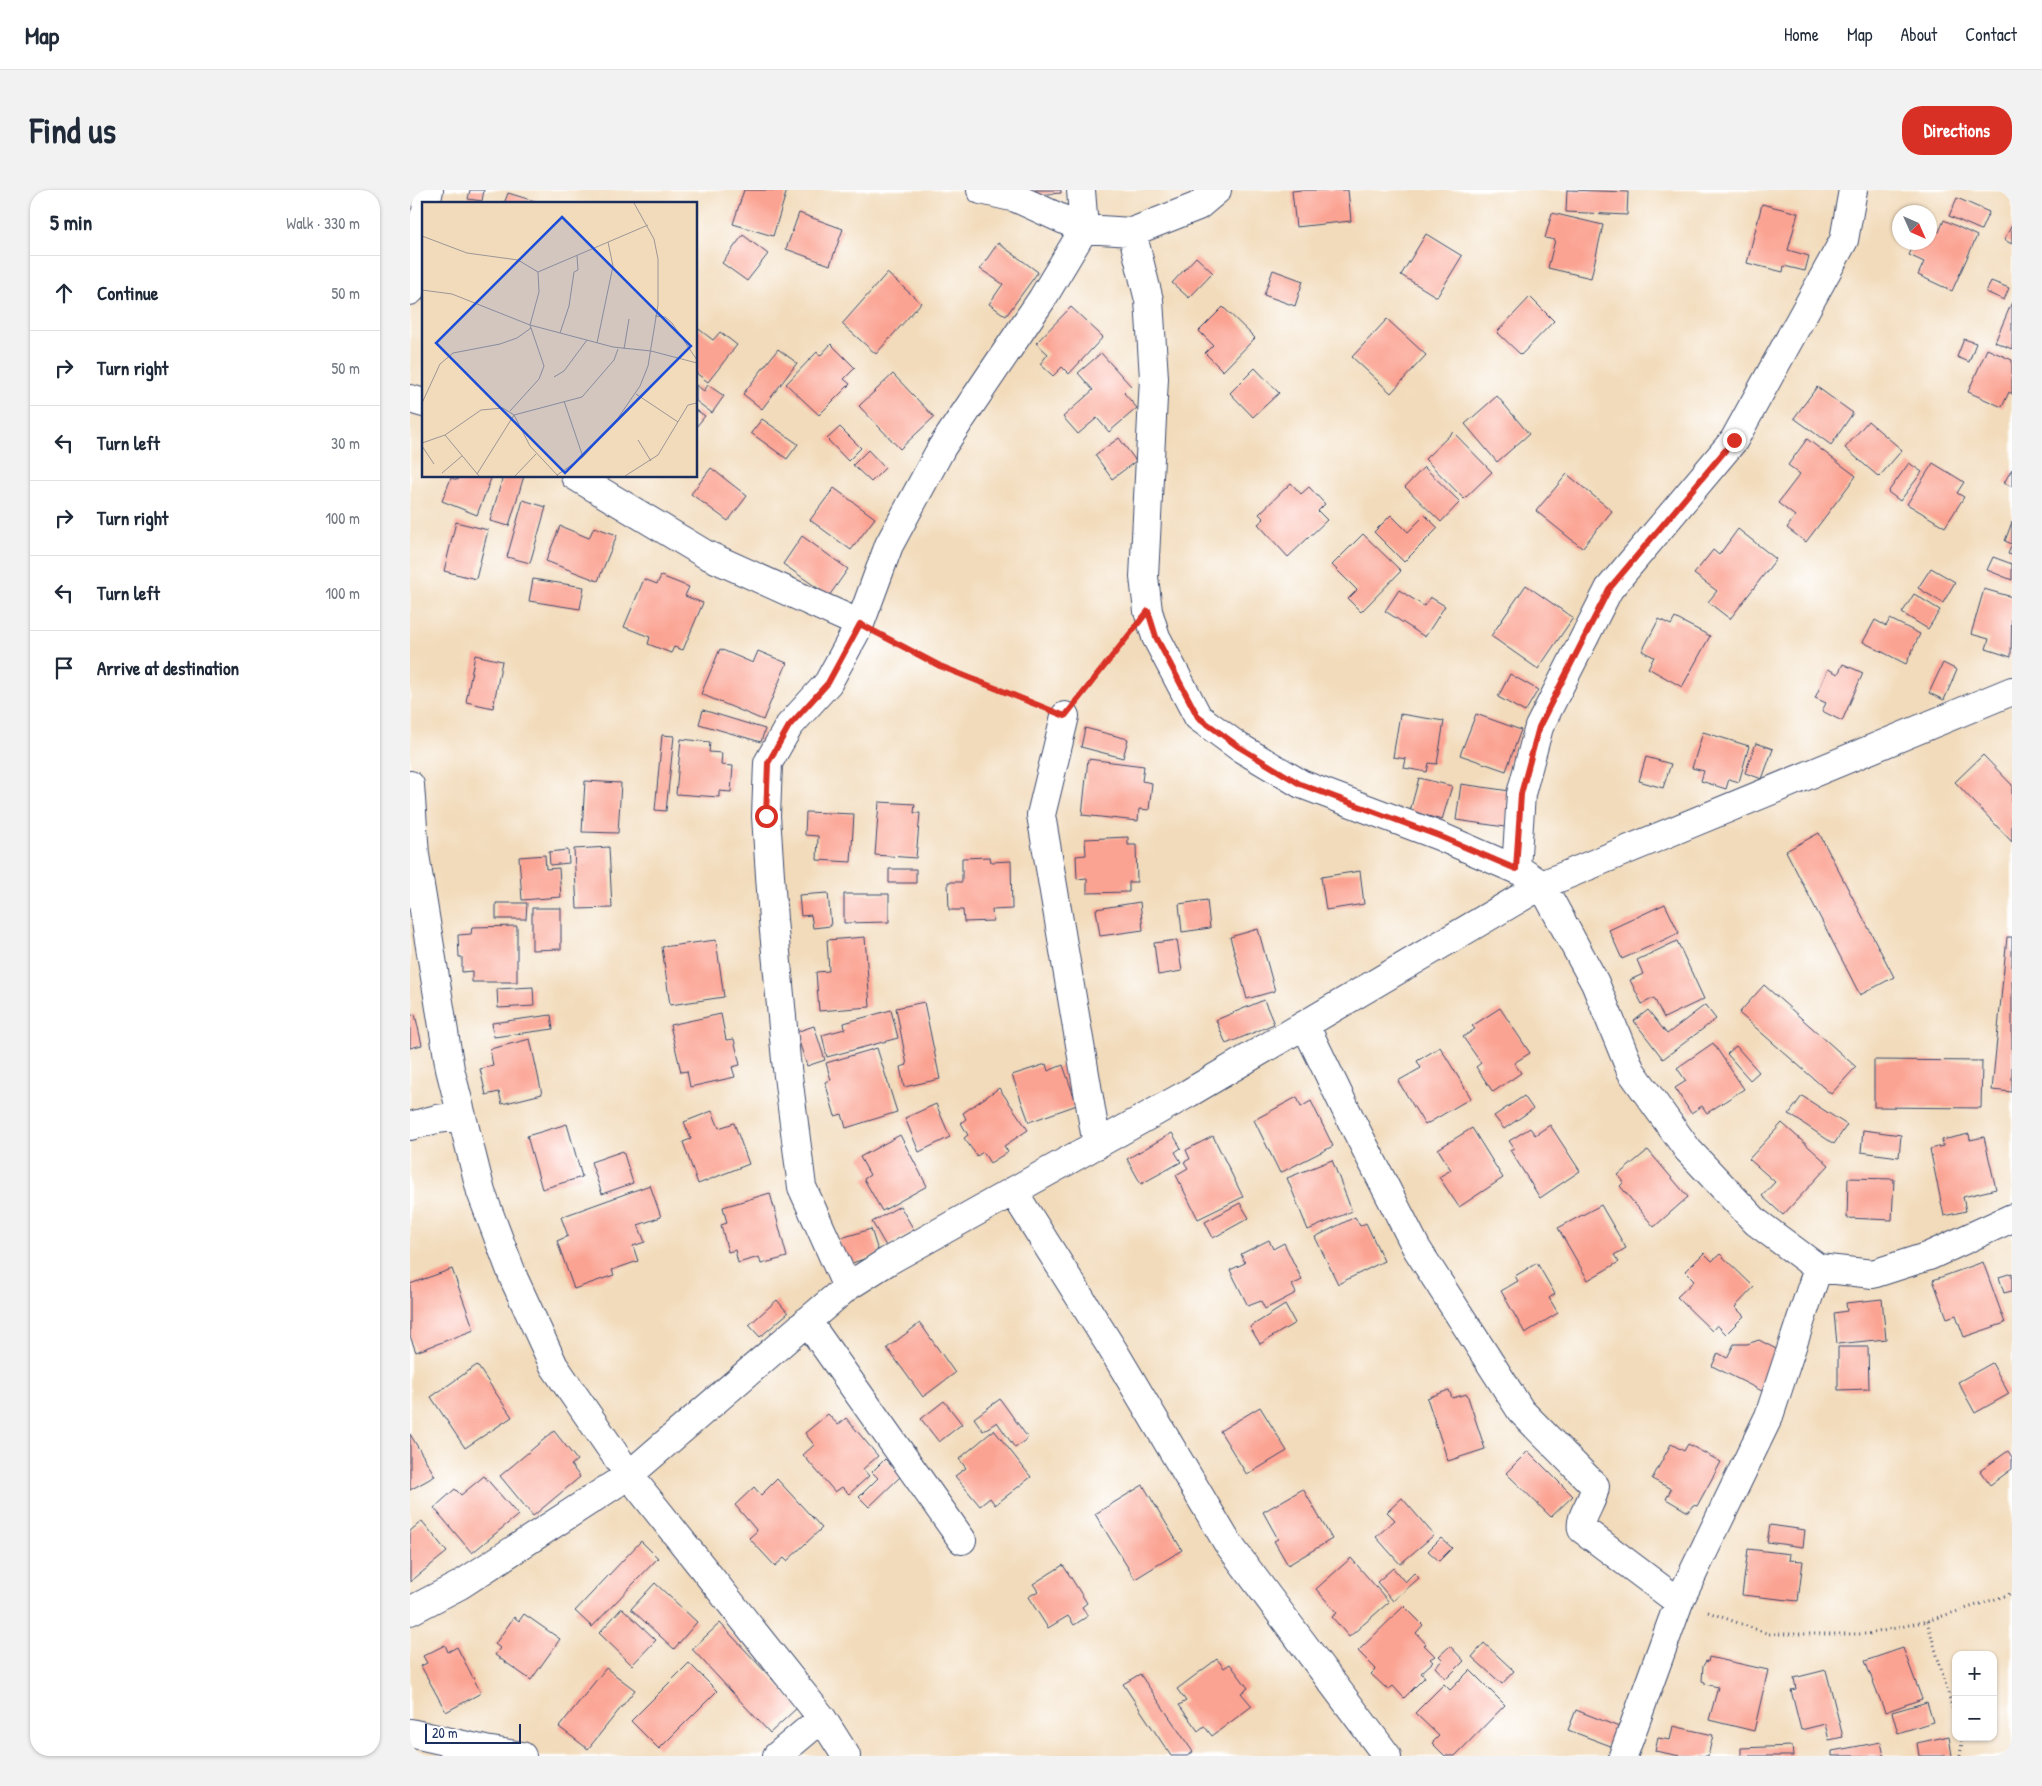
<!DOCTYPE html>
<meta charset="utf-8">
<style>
:root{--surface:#fff;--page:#f2f2f3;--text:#1f2937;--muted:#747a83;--line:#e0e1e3;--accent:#d93025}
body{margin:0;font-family:"Patrick Hand",sans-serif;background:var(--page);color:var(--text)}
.controls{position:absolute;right:15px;bottom:15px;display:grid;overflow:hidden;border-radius:10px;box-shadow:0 1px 4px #0004}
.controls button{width:45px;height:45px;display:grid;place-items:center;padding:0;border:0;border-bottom:1px solid var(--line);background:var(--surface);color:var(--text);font:25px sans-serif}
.compass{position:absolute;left:1482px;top:15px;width:45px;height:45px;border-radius:50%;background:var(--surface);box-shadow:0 1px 4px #0004;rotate:135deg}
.scale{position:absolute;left:15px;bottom:12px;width:96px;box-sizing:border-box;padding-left:5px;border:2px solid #1b2f5e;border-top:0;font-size:14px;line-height:18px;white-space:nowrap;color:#1b2f5e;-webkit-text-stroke:4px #fff;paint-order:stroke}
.stop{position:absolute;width:15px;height:15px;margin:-11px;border:4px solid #d93025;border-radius:50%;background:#fff}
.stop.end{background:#d93025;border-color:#fff;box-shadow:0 1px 5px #0008}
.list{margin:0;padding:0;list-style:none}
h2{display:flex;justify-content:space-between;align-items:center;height:65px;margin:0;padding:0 20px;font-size:21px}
h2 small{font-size:16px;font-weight:400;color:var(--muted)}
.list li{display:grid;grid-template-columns:32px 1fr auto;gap:15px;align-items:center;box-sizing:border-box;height:75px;padding:0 20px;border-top:1px solid var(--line)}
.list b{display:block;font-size:19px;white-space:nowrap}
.list em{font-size:16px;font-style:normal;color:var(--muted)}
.icon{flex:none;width:28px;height:28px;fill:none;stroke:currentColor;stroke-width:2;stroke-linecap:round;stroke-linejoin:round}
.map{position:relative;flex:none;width:1602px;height:1566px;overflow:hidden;border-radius:20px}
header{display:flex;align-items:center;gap:30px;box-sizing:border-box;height:70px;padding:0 25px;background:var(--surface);border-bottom:1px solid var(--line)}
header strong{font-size:24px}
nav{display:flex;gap:28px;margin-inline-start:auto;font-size:18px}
.intro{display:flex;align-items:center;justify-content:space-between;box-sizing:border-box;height:120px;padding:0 30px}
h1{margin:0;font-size:35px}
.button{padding:12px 22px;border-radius:20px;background:var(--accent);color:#fff;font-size:18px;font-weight:700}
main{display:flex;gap:30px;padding:0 30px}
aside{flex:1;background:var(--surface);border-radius:20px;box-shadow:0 1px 4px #0004}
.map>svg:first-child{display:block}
.building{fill:#fba392}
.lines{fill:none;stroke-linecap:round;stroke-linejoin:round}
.minor-casing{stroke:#3b496c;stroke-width:30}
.path{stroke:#3b496c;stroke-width:3;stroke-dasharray:1 4;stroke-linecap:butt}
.minor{stroke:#fff;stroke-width:28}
.route{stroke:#d93025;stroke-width:6}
.inset-road{fill:none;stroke:#9c9696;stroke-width:1}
.view{fill:#1d4ed8;fill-opacity:0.15;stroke:#1d4ed8;stroke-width:2.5}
.inset-edge{fill:none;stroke:#1b2f5e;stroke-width:2.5}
</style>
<header>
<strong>Map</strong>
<nav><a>Home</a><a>Map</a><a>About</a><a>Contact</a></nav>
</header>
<div class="intro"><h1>Find us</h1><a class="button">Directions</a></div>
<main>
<aside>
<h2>5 min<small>Walk · 330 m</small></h2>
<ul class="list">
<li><svg class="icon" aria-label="ahead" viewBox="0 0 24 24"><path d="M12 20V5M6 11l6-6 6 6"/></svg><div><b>Continue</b></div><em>50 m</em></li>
<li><svg class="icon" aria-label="right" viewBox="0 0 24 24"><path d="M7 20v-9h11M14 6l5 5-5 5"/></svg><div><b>Turn right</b></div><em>50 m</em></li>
<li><svg class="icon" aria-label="left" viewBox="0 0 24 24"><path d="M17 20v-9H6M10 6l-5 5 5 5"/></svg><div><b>Turn left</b></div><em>30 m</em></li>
<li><svg class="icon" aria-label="right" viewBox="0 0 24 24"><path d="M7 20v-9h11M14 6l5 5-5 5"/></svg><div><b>Turn right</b></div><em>100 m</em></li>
<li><svg class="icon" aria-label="left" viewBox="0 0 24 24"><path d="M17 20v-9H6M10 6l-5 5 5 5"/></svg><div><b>Turn left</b></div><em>100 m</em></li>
<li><svg class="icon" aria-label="arrive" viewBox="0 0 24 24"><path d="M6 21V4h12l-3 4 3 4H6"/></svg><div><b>Arrive at destination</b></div></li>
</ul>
</aside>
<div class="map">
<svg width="1602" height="1566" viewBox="0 0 1602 1566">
<rect width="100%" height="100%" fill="#fff"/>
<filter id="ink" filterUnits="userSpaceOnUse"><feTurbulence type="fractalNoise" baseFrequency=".02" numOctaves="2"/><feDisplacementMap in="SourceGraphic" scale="10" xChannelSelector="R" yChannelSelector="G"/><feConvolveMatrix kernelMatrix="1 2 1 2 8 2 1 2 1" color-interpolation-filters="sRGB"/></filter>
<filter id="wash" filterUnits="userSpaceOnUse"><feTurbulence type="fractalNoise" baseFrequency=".0096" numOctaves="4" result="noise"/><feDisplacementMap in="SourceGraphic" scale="20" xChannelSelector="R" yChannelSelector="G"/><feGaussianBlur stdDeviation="1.12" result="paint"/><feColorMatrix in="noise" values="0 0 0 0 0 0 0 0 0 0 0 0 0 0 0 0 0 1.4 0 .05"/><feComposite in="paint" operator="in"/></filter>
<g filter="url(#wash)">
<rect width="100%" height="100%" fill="#f2dbbb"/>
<g id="blocks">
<path class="building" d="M60,0H74L72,11L58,9Z
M334,0H377L363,46L323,34Z
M625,0H651V3L625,5Z
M892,0H938L941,31L886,37L882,1Z
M1157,0L1218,2L1217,25L1156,22Z
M98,3L131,13V14H94Z
M1547,8L1579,22L1571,40L1539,26Z
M1352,14L1388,23L1378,60L1399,66L1395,81L1374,76L1373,82L1337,73Z
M389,23L433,39L420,75L376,59Z
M1142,23L1193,35L1181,88L1138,78L1145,50L1135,48Z
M1534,30L1567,46L1542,101L1508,85L1514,72L1499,65L1505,52H1520V37L1529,42Z
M1602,35V54L1594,50Z
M1016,44L1052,66L1027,107L991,85Z
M333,45L358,64L337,91L312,73Z
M588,53L628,82L596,126L579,114L593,94L570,79Z
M786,67L803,83L779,108L762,93Z
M863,80L893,91L885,116L854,105Z
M477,83L511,113L466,164L432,134Z
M1581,91L1599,98L1594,110L1576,102Z
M1120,107L1144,131L1111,165L1087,142Z
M1602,112V159L1585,152Z
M661,117L693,147L659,184L652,177L643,186L630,174L638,164L626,153Z
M813,117L845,148L813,181L795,163L803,155L789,141Z
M977,129L1016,165L981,203L942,167Z
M286,137L303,150L310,142L327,155L298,192L286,183Z
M1554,149L1566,153L1559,172L1547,167Z
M421,154L445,178L434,189L440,194L409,225L376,194L407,162L410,166Z
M368,159L387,173L352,219L333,204Z
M1577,159L1602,170V204L1599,202L1592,217L1558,202Z
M691,163L721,196L714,203L727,218L699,242L687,228L668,244L653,227L683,200L668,183Z
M845,178L869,203L843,227L820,203Z
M483,184L524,227L490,259L449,216Z
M286,195L294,201L298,195L314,206L302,223L286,211Z
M1407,197L1443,223L1421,255L1384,228Z
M1087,206L1119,244L1087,272L1055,234Z
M286,220L295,226L286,237Z
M352,229L388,254L377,269L341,243Z
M1458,231L1492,260L1469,287L1435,258Z
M430,237L451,258L438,271L417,249Z
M1043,242L1082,282L1054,309L1015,269Z
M709,248L726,271L702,289L685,265Z
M1397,249L1446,286L1396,352L1377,338L1385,326L1368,313L1390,284L1378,275Z
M458,260L475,278L461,292L443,275Z
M1499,273L1512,282L1490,311L1478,302Z
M1523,273L1554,292L1547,303L1554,307L1535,337L1497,314Z
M1014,277L1050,312L1031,332L995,297Z
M301,278L337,306L318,331L281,304Z
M1602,279V297L1594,293Z
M1157,284L1202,321L1172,358L1126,321Z
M49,286H82L67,325L32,311L41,288L48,290Z
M93,286H114L99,336L80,331Z
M881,293L891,304L899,297L915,314L908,321L917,330L878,367L848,334L854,329L849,324Z
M424,298L465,328L441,360L400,330Z
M113,310L136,317L120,373L97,367Z
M981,325L998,342L1015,325L1028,338L994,372L964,342Z
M46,332L78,340L66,389L34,381Z
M1602,332V365L1598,364L1602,354L1595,351Z
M150,336L179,348L184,337L207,345L188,391L136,371Z
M1328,339L1366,369L1320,429L1298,412L1307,401L1284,384L1303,360L1309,365Z
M953,344L991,381L951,422L938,409L947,400L922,375Z
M392,346L438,379L419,406L373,374Z
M1583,367L1602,374V390L1577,380Z
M1521,378L1545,392L1533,413L1508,398Z
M251,386L279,397L275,406L293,413L273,460L264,457L261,463L238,454L240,447L214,437L234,389L247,394Z
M123,389L174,397L170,419L119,411Z
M1116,395L1163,428L1128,479L1081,446Z
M1574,399L1602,407L1601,467L1576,459L1579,449L1561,444Z
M989,400L1014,416L1020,407L1035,416L1015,447L975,421Z
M1504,404L1530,420L1518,439L1492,423Z
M1265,428L1300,446L1272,497L1238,478L1244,467L1232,461L1249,429L1261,435Z
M1480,429L1510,444L1496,474L1453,452L1465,430L1476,436Z
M310,459L343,473L348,461L377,473L353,530L291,504Z
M65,465L92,471L83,518L56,512Z
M1533,473L1547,480L1534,510L1519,503Z
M1433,474L1453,483L1432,531L1412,521L1416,513L1405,508L1418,479L1428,484Z
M1100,484L1128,500L1115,522L1088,507Z
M293,520L355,539L351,552L289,534Z
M990,524L1034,531L1027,574L1019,573L1017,582L994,578L996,569L983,567Z
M1066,524L1111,540L1096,581L1050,565Z
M675,538L718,549L713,568L671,557Z
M1293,542L1339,556L1329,592L1319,589L1316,599L1291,591L1294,581L1282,578Z
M252,545L264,546L256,621L245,620Z
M271,549L300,552L299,562L312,563L311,575L323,576L321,602L309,601V607L266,604Z
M1346,553L1363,559L1352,589L1335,583Z
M1573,565L1602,595V652L1545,592Z
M1236,567L1261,574L1253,598L1229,591Z
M678,569L734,576L732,591L742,593L739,620L729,619L728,631L672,625Z
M1009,588L1042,596L1032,630L1000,621Z
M175,591L211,593L208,643L172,642Z
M1051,594L1100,601L1095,637L1046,630Z
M469,612L505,614L504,623H510L506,668L465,665Z
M396,622L444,624L441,672L407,670L408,646L395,645Z
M1409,643L1484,787L1450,805L1376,661Z
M718,647V655H726L727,692H719V702L677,703V688L667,689L666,666L676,665L675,649Z
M199,657L202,718L167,719L164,659Z
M158,660L159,673L140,675L139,662Z
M135,665L136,679L149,678L151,707L112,710L109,667Z
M580,667L581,672L601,671L602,719L582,720L583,731L554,732L553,720H539L538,692H552V668Z
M479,679H506V693H479Z
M950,681L954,714L916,720L911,687Z
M418,703L421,736L403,738L401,725L391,726L389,705Z
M434,704H479V732L434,733Z
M797,710L800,738L772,742L769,714Z
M730,712L733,740L690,746L686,719Z
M86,713H117L116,729H86Z
M1255,714L1269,743L1212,769L1199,740Z
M122,718H151V759L122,760Z
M107,736V792H62V781L52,782V767H49L48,745L61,744L62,737Z
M848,739L865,801L837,809L820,747Z
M455,747L460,817L409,821L406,782L419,781L417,750Z
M1597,747H1602V902L1582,900Z
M306,750L314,807L260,815L252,757Z
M767,750L772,781L748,785L744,753Z
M1267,751L1294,809L1254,828L1244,808L1232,814L1220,790L1233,784L1227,770Z
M1354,795L1446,877L1421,904L1329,823Z
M123,797L124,816L88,818L87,799Z
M854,810L864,834L816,854L806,830Z
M514,812L530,889L494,897L490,877L497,875L486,818Z
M1295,815L1306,829L1253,869L1224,831L1238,820L1257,844Z
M1090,818L1120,863L1104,873L1111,883L1083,902L1066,877L1071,873L1053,847L1065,839L1062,836Z
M481,820L488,848L417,867L412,845L435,839L434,833Z
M5,824L12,855L0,858V826Z
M311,824L316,850L324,849L330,875L322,877L325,887L280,897L277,881L271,882L260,835Z
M141,825L143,839L84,847L82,833Z
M404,836L415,870L397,876L386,842Z
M120,849L132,904L92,914L89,902L76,905L70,879L83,876L80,859Z
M1303,853L1334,899L1297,923L1292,916L1281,923L1265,898L1276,891L1267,878Z
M1326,856L1349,882L1340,890L1317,864Z
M1030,857L1061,908L1015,935L988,891L1011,878L1007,871Z
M467,858L487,922L436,938L432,924L425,926L415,892L421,890L416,873Z
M1464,870L1572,871L1571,918L1464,917Z
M636,874L638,881L653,875L667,915L619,932L602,885Z
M589,898L618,940L594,956L598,962L580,973L573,962L567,966L554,948L558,945L551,933L556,929L553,923Z
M1114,906L1123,919L1094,939L1084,926Z
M1392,906L1437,935L1424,954L1379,924Z
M887,907L891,917L901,911L923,956L870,983L844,930Z
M526,914L540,947L509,962L495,928Z
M302,921L309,938L324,933L339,974L288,994L273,952L281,949L274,932Z
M1372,933L1419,975L1373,1025L1352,1006L1365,992L1339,969Z
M157,934L172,987L132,999L117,946Z
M1140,935L1170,981L1130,1008L1100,960L1104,958L1099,951L1120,938L1125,945Z
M1062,938L1093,988L1049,1017L1029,987L1041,980L1028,959Z
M1453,940L1491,945L1489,967L1451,962Z
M762,943L771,958L765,962L771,972L731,994L717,969Z
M1559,944L1560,950L1574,947L1586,999L1553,1007L1556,1021L1534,1026L1520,959L1533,956L1532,950Z
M490,945L517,996L472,1021L454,989L460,985L450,967Z
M803,946L833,1007L788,1029L766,985L778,978L774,972L780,969L776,960Z
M1238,960L1278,1007L1244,1037L1210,996L1214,992L1208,985Z
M213,961L223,993L192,1004L181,972Z
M922,970L942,1021L898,1040L877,988Z
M1438,988L1484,989L1482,1030L1437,1028Z
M240,995L251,1027L228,1035L235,1052L223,1056L228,1071L202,1080L204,1085L164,1099L147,1051L158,1046L151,1027Z
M360,1003L377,1067L351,1074L349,1067L328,1073L325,1060L318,1062L311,1035L317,1033L313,1017Z
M830,1013L839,1028L803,1048L795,1032Z
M1191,1015L1216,1058L1204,1065L1209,1072L1178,1090L1148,1038Z
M490,1016L504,1040L476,1056L462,1032Z
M945,1027L950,1036L956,1033L974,1071L928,1094L905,1047Z
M461,1039L469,1064L436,1075L428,1049Z
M859,1050L863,1059L874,1053L892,1090L882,1095L886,1103L855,1119L851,1111L838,1116L820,1080L835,1073L831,1064Z
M1294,1063L1302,1071L1310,1064L1344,1097L1325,1117L1334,1126L1316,1144L1307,1135L1302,1141L1267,1107L1284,1091L1275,1082Z
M1573,1072L1595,1133L1554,1147L1546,1125L1537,1128L1523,1090Z
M1127,1073L1145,1104L1139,1108L1148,1123L1115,1143L1091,1101L1108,1091L1105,1086Z
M42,1079L64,1140L6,1162L0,1146V1094Z
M1602,1083V1101L1594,1103L1589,1087Z
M1472,1109L1476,1149L1427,1154L1424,1123L1437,1121L1436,1113Z
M367,1110L378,1123L350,1147L339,1135Z
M875,1115L885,1133L850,1154L840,1137Z
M510,1133L545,1183L513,1207L477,1158Z
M1349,1150L1370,1161L1358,1184L1360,1186L1352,1201L1302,1176L1308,1163L1317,1168L1324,1154H1337Z
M1428,1157H1458L1459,1199L1428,1200Z
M1582,1173L1599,1204L1565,1223L1548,1192Z
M67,1175L102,1227L55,1258L21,1207Z
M1039,1200L1042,1208L1057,1204L1075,1259L1038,1271L1017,1208Z
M590,1209L618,1248L605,1258L587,1232L573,1241L564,1228Z
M534,1211L552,1234L529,1252L511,1229Z
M850,1217L877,1261L837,1285L810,1241Z
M418,1224L428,1235L436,1228L468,1266L453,1279L459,1286L439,1304L432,1297L425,1302L393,1265L404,1255L395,1243Z
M584,1240L621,1287L585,1315L580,1308L570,1316L545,1286L556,1278L549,1269Z
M144,1241L167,1270L161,1275L170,1287L123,1326L90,1286Z
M0,1244L25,1286L0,1300Z
M1261,1254L1274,1261L1278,1254L1311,1272L1287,1316L1283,1315L1278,1322L1256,1309L1261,1299L1242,1289Z
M1118,1261L1163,1306L1141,1327L1096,1283Z
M1598,1261L1602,1267V1279L1580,1295L1570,1281Z
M475,1269L491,1286L459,1317L449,1307L468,1288L462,1282Z
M74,1286L108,1325L62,1363L24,1318L45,1299L51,1305Z
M367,1289L412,1338L377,1371L374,1368L365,1376L339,1348L347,1341L325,1315L344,1297L351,1305Z
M733,1295L772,1360L725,1389L685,1324Z
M893,1299L922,1349L878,1375L864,1351L868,1349L853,1322Z
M992,1308L1024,1345L990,1374L966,1347L985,1330L977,1322Z
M12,1331L37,1362L0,1392V1341Z
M1360,1335L1395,1340L1393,1357L1357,1352Z
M1031,1348L1042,1358L1029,1371L1018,1361Z
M231,1351L248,1368L182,1437L165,1421Z
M1338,1359L1380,1364L1379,1370L1393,1371L1388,1411L1332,1405Z
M941,1368L979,1412L939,1447L922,1427L927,1423L906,1399Z
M653,1375L677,1413L672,1417L678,1426L664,1435L658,1426L638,1438L618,1407L628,1401L623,1394Z
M983,1378L995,1392L1004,1383L1009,1388L983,1411L967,1392Z
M245,1393L287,1432L264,1459L221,1419Z
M994,1416L1013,1435L1006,1443L1016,1454L1014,1455L1025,1466L1020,1469L1023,1472L1011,1483L1015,1487L994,1508L983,1496L978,1500L961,1484L966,1479L948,1461Z
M212,1418L246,1450L222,1475L189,1443Z
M114,1424L150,1449L121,1490L85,1465L90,1458L85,1454L104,1427L109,1431Z
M310,1433L388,1517L360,1543L282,1459Z
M1074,1453L1104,1481L1092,1494L1062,1467Z
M35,1455L38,1462L47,1457L71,1503L36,1522L11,1476L17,1473L13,1466Z
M1040,1456L1054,1471L1036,1489L1025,1477L1033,1470L1029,1466Z
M1493,1458L1512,1509L1475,1522L1455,1471Z
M1299,1467L1358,1480L1344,1541L1299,1530L1308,1497L1295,1494V1492L1292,1491L1293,1476L1296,1471L1298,1472Z
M807,1469L814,1478L820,1474L838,1498L831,1503L842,1516L802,1546L794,1536L788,1541L769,1515L776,1511L767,1499Z
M279,1473L307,1501L249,1559L221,1531Z
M196,1478L225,1500L178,1559L149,1537Z
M1060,1480L1095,1515L1045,1566H1035L1022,1553L1029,1546L1005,1523L1034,1494L1040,1500Z
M1416,1480L1433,1547L1419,1550L1415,1534L1391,1540L1381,1500L1386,1499L1384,1488Z
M730,1484L783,1562L777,1566H761L713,1494Z
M1517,1512L1523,1532L1488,1543L1482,1522Z
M1166,1520L1214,1539L1206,1558L1158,1540Z
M1263,1536L1303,1545L1298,1566H1270L1245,1561L1248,1548L1260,1550Z
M1539,1546L1542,1566H1509L1507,1553Z
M1471,1552L1474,1566H1422V1561Z
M1382,1556L1383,1566H1331V1558Z"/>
</g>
</g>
<g filter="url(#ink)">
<use href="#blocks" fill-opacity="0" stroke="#3b496c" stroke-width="1"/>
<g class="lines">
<g class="minor-casing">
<path id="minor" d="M571,0L606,8L674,39L722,42L788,16L807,0
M16,14L19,0
M722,42L739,110L744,188L734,387L738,421L746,447L788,527L829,557L891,594L1029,646L1114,683L1132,695L1185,793L1221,881L1278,960L1346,1032L1408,1078L1463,1084L1519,1066L1602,1028
M0,101L14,26
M0,209L14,213
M165,286L295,364L450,434
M655,526L631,625L687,955
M0,595L5,665L40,879L71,1002L104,1089L144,1176L219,1285L412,1528L436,1566
M1106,679L1111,604L1129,537L1199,399L1324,250L1434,50L1443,0
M895,835L939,926L1007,1059L1111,1221L1185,1296C1184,1312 1169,1326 1172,1339L1269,1412
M0,936L27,929L52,926
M603,1001L703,1160L817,1352L977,1566
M437,1097L392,997L376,870L363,730L356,626L358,573L379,536L418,493L450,434L479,355L532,257L632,109L674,39L671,0
M397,1131L552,1350
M0,1421L50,1395L219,1285L437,1097L478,1071L779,903L1132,695L1602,501
M0,1543L75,1560L112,1566
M367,1566L412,1528
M1213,1566L1269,1412L1359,1226L1408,1078"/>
</g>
<path class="path" d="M476,448L529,476L628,515
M673,503L714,451
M1298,1422L1359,1444H1459L1517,1431L1598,1405L1602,1402
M1517,1431L1546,1530
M1550,1566L1552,1552L1551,1547"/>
<use href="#minor" class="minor"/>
</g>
</g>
<g class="lines" filter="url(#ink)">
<path class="route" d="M356,626L358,573L379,536L418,493L450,434L530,476L655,526L738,421L746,447L788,527L829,557L890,594L1029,646L1106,679L1111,604L1129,537L1199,399L1324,250"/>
</g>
<g transform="translate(12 12)">
<rect width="275" height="275" fill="#f2dbbb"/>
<path class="inset-road" d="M0,34L45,51L96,58L116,70L117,90L108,123L122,164L117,177L88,209M116,70L226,23M0,88L30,92L108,123L191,145L229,149L275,161M233,114L243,115L250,121L275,158M138,131L147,104L152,70L156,68L155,54M175,141L191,64L186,40M202,147L207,117M132,175L142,169L165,138M214,192L256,220M142,199L161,255M0,201L18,162L31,151L78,142L95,136L109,126M23,233L57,274M216,238L229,259M0,241L23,233L59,208L81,206L92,213L108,244L136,274M0,244L12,262M20,271L40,254M55,272L92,213L160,195L192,158L196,147M135,273L161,255L196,216L218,184L226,164L236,103V57L232,37L212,1M93,274L114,252M203,274L236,253L266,203L275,201"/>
<path class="view" d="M140,15L269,144L143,271L14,141Z"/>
<rect width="275" height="275" class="inset-edge"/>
</g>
</svg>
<div class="controls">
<button>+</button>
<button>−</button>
</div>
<svg class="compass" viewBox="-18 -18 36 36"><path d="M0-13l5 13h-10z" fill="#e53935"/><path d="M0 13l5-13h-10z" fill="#747a83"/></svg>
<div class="scale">20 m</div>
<div class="stop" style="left:356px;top:626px"></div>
<div class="stop end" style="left:1324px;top:250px"></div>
</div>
</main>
